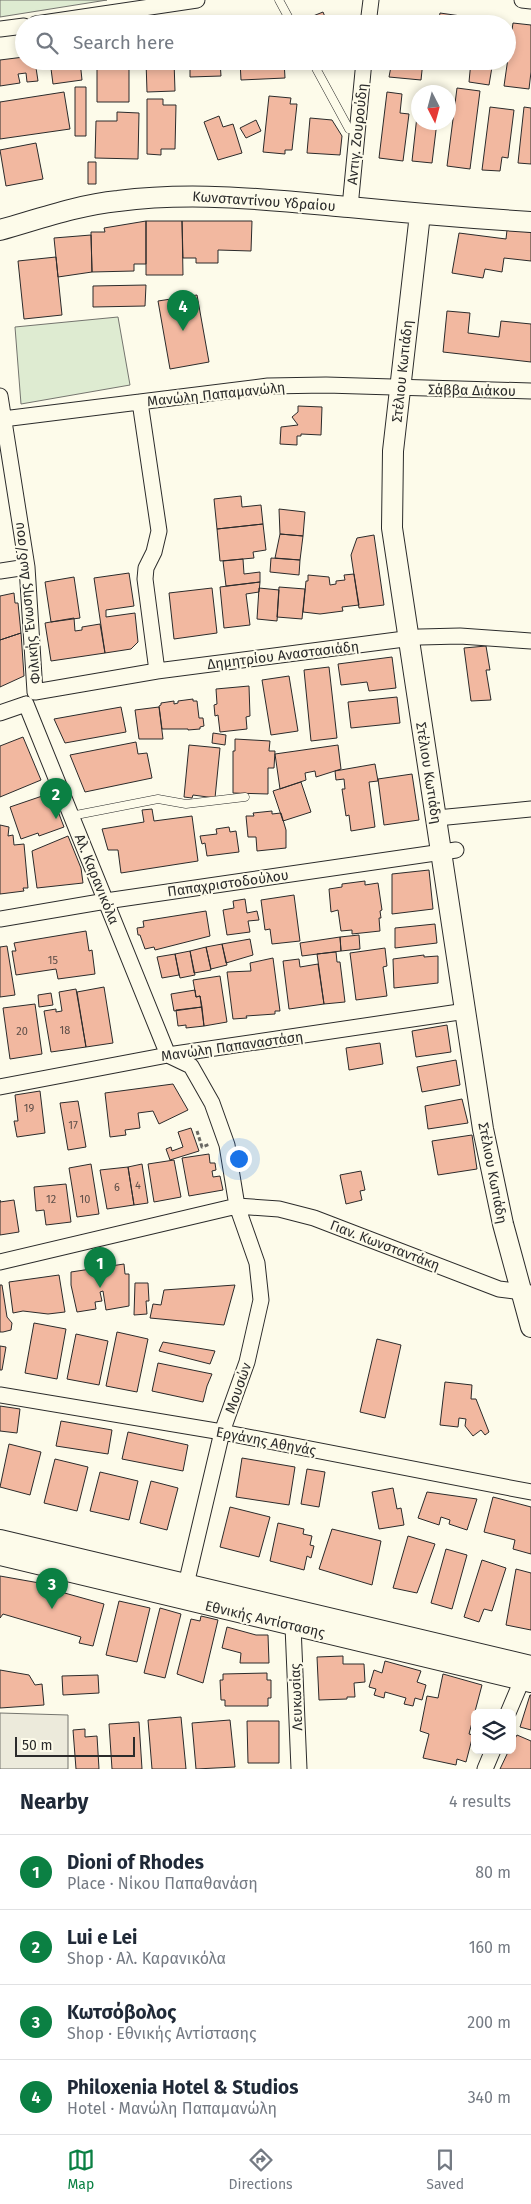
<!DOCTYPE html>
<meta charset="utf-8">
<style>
:root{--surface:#fff;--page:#f6f6f7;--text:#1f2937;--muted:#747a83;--line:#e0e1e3;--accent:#0b8043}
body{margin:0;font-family:"Fira Sans",sans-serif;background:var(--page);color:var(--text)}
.controls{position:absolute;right:15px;bottom:15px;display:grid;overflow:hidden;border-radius:8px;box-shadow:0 2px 8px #0003}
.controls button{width:45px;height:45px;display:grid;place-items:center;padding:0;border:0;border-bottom:1px solid var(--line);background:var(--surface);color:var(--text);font:25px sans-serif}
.compass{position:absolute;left:411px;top:85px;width:45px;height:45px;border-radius:50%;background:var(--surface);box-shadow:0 2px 8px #0003;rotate:174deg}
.scale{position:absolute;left:15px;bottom:12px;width:120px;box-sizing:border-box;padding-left:5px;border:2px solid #2b2b2b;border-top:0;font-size:14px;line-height:18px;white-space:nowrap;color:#2b2b2b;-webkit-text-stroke:4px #fdfbea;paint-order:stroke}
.you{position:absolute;left:238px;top:1158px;width:18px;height:18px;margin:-12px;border:4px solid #fff;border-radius:50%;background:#1a73e8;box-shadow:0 0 0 8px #1a73e833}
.badge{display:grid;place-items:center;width:32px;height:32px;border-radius:50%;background:var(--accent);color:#fff;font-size:16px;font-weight:700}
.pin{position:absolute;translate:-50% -41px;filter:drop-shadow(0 1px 2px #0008)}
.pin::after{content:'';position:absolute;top:26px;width:18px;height:15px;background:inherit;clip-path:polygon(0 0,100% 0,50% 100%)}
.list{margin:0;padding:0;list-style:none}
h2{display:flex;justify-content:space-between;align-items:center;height:65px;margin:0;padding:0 20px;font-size:21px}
h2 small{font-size:16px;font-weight:400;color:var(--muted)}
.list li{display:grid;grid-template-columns:32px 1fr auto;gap:15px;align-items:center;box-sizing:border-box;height:75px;padding:0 20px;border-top:1px solid var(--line)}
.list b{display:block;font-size:19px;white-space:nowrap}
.list p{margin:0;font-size:16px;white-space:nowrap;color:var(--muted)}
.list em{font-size:16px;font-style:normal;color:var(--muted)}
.icon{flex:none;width:28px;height:28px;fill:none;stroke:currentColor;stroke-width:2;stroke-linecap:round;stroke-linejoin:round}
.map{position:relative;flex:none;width:531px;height:1769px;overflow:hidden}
.search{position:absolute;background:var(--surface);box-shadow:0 2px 8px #0003;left:15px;right:15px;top:15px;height:55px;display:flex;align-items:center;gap:12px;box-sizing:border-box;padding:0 18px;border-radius:28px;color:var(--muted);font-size:19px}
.sheet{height:365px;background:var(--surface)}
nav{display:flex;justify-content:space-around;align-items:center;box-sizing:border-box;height:70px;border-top:1px solid var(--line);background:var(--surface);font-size:14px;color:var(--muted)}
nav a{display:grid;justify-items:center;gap:2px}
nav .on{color:var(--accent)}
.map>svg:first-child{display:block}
.green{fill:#deebd1;stroke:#74746e}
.parking{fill:#eceadb;stroke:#74746e}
.building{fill:#f2b8a0;stroke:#2b2b2b}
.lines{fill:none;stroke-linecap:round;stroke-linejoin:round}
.lane-casing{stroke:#2b2b2b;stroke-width:9}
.street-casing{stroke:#2b2b2b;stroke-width:17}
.secondary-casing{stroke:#2b2b2b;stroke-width:22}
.path{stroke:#6a6964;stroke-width:3;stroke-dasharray:4 2.5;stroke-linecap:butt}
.lane{stroke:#fdfbea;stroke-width:8}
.street{stroke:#fdfbea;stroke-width:15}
.secondary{stroke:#fdfbea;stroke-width:20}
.labels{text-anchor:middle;stroke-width:4;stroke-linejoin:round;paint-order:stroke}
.number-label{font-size:11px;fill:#5d4e48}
.street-label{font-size:14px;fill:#2b2b2b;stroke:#fdfbea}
</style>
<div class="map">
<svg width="531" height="1769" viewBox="0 0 531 1769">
<rect width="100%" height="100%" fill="#fdfbea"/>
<path class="green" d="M0,0H107L0,17Z
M118,317L130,385L21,404L15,327Z"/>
<path class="parking" d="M0,1713L68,1715V1769H0Z"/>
<path class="building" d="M323,12L328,24H305L314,20L313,16Z
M440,13L461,16L460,24H438Z
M477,16L498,19L497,24H476Z
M513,23L531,25V72L529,89L504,86Z
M24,57V61H35L38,81L27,82L26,73L18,74L20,83L0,86V60Z
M50,61H80L82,80L53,84Z
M97,61H129V102H97Z
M146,61H174L175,91L147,92Z
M190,61H220L221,76L190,77Z
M240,61H284L285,78L241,80Z
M392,61H423L421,80L389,77Z
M471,61H493L489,85L469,82Z
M75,87H86V136H75Z
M457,88L480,91L470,169L447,166Z
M64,92L70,129L0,139V102Z
M387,92L402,94L400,113L409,114L403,161L379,158Z
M269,96L291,98L290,104H297L292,150H285V154L263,152Z
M147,99H163V105H176L175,149H161V155L147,154Z
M418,107V122H437L432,163L412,161Z
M490,107L514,110L508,158L502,157L500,171L482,170Z
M524,107L531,108V164L518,163Z
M117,112L139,113L138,159L95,158L96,121H117Z
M219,116L223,127L233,124L242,153L218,160L204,122Z
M310,118L332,120L342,136L340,155L307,153Z
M256,120L261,131L246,138L240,128Z
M36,143L43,179L6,186L0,150Z
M88,162H96V184H88Z
M146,221H182L183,275H146Z
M146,221V264H134V271L92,272L91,232H105L104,228Z
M182,221H252L251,251L218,250V263H196V258H183Z
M507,230L531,232V261L504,258L502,272L485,269L483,278L452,273L459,233L506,239Z
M91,235L92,272L58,277L54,238Z
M56,257L62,315L24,319L18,261Z
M146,285L145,306L93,307V286Z
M197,295L209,362L170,369L158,301Z
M447,311L470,313L468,333L499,337L501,321L531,324V362L443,352Z
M298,406L322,407L321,435L301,434V436H297V445L280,444L281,427L298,425L292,417L298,412Z
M241,496L242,507L261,505L263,524L217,529L214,499Z
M279,509L305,512L303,536L280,534Z
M263,524L266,550L253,552L254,558L220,561L217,529Z
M280,534L303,536L300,560L275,558Z
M374,535L384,605L359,608L351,555L357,538Z
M271,558L300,560L299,575L270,572Z
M243,559L244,574L260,572V582L226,586L223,561Z
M129,573L134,606L106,610V617L135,613L138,642L131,649L105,653L94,578Z
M354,574L359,605L342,607L343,611L320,614L303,612L306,581H308V575L329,577L330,585L336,584V581L345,580L344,575Z
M74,577L80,618L51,622L45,582Z
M260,582L259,592L246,594L250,625L224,628L220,587Z
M279,587L305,589L302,619L277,617Z
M212,588L217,633L174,639L169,593Z
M259,588L279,590L277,621L257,619Z
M14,593L15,603H18L21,633L0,640V596Z
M74,618L75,631L82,630V627L100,624L105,653L51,661L45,623Z
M21,633L24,676L0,687V640Z
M486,646L490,670H486L491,700L471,701L464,648Z
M392,657L396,688L369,691L367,682L341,685L338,664Z
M329,667L337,738L311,741L304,670Z
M289,676L298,731L271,735L262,680Z
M249,686L250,716L246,717L247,729L220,732L218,715L215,716L214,705L217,704L216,689Z
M397,697L400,723L351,728L348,702Z
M193,699V701H197L199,718H203L204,726L200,727V729L188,730V729H162L159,706L161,705V703L174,701V704L178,703V701Z
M121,707L126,732L65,743L54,719Z
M159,707L163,739H139L135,710Z
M213,733L226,735L225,745L212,743Z
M23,737L41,780L0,797V746Z
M235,739L270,741L269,751H275L274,768H268V794L233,793V751H235Z
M136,742L138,754L147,753L152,778L85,792L70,755Z
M189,745L220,748L215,798L193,795L192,798L184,797Z
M338,745L341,769L316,777L315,771L305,773L306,780L280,789L275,754Z
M375,764L378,781L369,782L375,827L351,831L349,815L346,816L342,789H345L344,779L336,780L335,771Z
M412,774L419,820L384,825L378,779Z
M301,782L311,812L283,821L273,791Z
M51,793L64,827L39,836L38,833L21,839L10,807Z
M152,809L154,821L192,816L198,861L121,873L118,850H108L102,829L144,822L142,810Z
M272,811V814L281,813L286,830V848L257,851L256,837H248L246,816H254L253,813Z
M0,825L9,827L8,836L13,835L14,845L24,844L28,888H23L24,891L0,894Z
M229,827L230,832L236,831L239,852L207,856L205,843L202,844L200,836L217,834L216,829Z
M68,836L81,868L83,883L37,888L32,851Z
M429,870L433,909L392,914V874Z
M365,881V885L378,883L382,910L380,911L381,918H379L380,931L352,934V930L341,931L338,910L331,912L329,889L342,887V884Z
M294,895L300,941L272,944L270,929L265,930L261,900Z
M245,899L247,913L257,911L259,920L248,921L250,932L227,935L223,910L234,908L233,901Z
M206,911L210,936L155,950L154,947L145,949L140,935H138L137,928L144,927L143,921Z
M435,924L437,943L395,948V928Z
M86,931L89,951L92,950L95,974L58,979L56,969L16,975L12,951H16L14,943Z
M359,935L360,949L341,951L340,937Z
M340,937L341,951L302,956L300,943Z
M250,939L253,955L226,963L222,944Z
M222,944L227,965L211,969L206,947Z
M7,946L15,995L0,997V947Z
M206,947L211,970L194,973L190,951Z
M385,948L387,966L383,967L387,996L356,1000L350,953Z
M190,951L195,975L180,978L175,954Z
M336,952L337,962H340L345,1002L324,1004L317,954Z
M175,954L179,975L162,978L157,957Z
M424,955V957L438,956V983L394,988L393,959Z
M273,958L280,1011H275V1014L246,1016L247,1018L233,1019L227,972L251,971L250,963Z
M299,959L300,967L318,964L324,1004L289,1009L283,961Z
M220,976L227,1022L204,1026L200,996L196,997L193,980Z
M104,987L113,1043L86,1047L77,992Z
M76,989L86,1047L51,1052L44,1011L56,1009V1012L62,1011L59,992Z
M195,990L196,997L200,996L202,1007L174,1011L171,994Z
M51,993L53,1005L39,1007L38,995Z
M35,1004L42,1054L10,1059L3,1008Z
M202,1007L204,1026L186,1028V1025L178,1026L176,1010Z
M447,1025L451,1052L416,1057L412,1031Z
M380,1043L383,1064L349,1070L346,1048Z
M456,1060L460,1085L422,1092L417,1067Z
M173,1084L188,1110L159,1124L153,1111L138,1113L140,1128L125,1130L126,1135L110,1137L105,1093Z
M40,1091L45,1133L17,1137L14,1121H18L15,1095Z
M462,1099L468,1123L428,1129L425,1106Z
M78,1101L86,1147L68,1150L60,1103Z
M191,1128L199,1151L170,1160L166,1149L171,1147L172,1151L183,1147L178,1132Z
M472,1135L477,1169L438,1175L432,1141Z
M209,1154L210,1163H215L216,1170L212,1171L213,1177L220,1176L223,1190L189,1196L182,1158Z
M174,1160L181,1197L154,1202L148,1164Z
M91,1164L99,1214L77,1217L69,1168Z
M142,1164L148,1203L134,1205L128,1167Z
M128,1167L134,1205L107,1209L100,1170Z
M361,1171L365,1190L360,1191L362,1200L346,1204L340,1175Z
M66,1184L71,1222L46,1225L44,1210L36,1211L34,1187Z
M0,1200V1202L14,1200L19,1232L0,1235Z
M124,1264L125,1274H129V1306L106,1310L103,1291L100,1292L102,1301L95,1302L96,1309L77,1312L71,1285V1272Z
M59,1275L65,1312L48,1314L23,1311L13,1313L9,1282Z
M135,1283H148L149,1301H146L147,1314L134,1315Z
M0,1285H2L7,1317L12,1323L11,1330L3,1332H0Z
M235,1285L224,1325L150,1318L153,1304L161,1305L164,1290Z
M34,1323L66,1329L57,1379L25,1373Z
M117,1332L148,1339L137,1392L106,1386Z
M76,1334L108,1341L99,1385L67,1379Z
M377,1339L401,1345L385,1418L360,1412Z
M163,1342L215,1351L210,1364L159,1351Z
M0,1346L6,1347L2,1370H0Z
M158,1363L212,1374L207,1386L203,1402L152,1391Z
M445,1382L472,1385L471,1399H476L489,1432L485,1435L481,1430L473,1436L465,1426L466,1419L459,1418L458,1427L440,1425Z
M0,1406L20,1409L17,1433L0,1431Z
M61,1421L112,1430L108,1454L56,1446Z
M128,1432L188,1445L183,1471L122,1459Z
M9,1444L41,1452L30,1495L0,1487Z
M242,1458L295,1467L289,1505L236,1497Z
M55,1459L88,1467L77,1511L44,1503Z
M307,1469L325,1472L319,1507L301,1504Z
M100,1472L138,1481L129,1520L90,1511Z
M151,1481L178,1488L167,1530L140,1523Z
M393,1488L397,1509L401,1508L404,1525L379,1529L372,1492Z
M427,1492L477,1499L467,1530L449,1524L450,1520L441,1517L439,1525L418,1518Z
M493,1497L531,1507V1554L513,1549L515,1540L484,1532Z
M230,1507L270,1517L259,1557L220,1547Z
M278,1523L304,1529L303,1534L312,1536L310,1545L314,1546L311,1558L307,1556L304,1570L270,1561Z
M332,1529L381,1541L372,1585L319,1569Z
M408,1536L435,1544L417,1593L393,1588Z
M446,1549L467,1555L452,1609L431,1603Z
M482,1560L506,1568L492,1611L484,1609L479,1622L464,1617Z
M516,1569L531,1573V1630L506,1625Z
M0,1576L62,1587L61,1592L104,1604L93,1646L79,1643L81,1637L3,1614L0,1618Z
M119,1601L150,1608L137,1662L106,1655Z
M160,1608L181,1614L165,1678L144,1673Z
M201,1616L218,1620L203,1683L177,1674L191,1619L200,1621Z
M227,1627L256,1635H268L269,1663H240L241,1653L222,1648Z
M343,1656V1664H364L365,1682L354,1683L355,1697H347V1699L319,1700L317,1657Z
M385,1661L421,1671L417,1682L426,1685L422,1700L415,1698L413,1706L404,1704L406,1698L385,1692L384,1698L374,1695L376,1689L369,1687L374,1670L382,1673Z
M0,1670L29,1675L35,1685L42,1684L44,1705L0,1708Z
M267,1673V1680H271V1698H268V1706H225V1700H221L220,1680H223V1674Z
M443,1674L482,1685L469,1734L473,1735L466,1762L457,1759L456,1765L423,1758L429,1734L420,1731L427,1696L438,1698Z
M98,1675L99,1693L63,1695L62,1676Z
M530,1695H531V1730L520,1727Z
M181,1717L186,1769H152L148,1720Z
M230,1720L235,1767L196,1769L192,1723Z
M247,1721H279V1763H248Z
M139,1722L142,1769H112L109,1724Z
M85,1729V1737L97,1736L99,1769H76L73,1730Z
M517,1735L531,1741V1769H500L509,1750H512V1744Z"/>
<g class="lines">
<g class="lane-casing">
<path id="lane" d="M279,0L292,24
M312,61L349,129
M71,816L158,799L186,804L245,797"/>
</g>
<g class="street-casing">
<path id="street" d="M522,0L531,1
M36,24L197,0
M368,24L371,0
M0,29L24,26
M350,207L364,61
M0,396L27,567L35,692
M140,402L159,531L154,552L146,568L145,579L157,671
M3,419L268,386L326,385L531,391
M0,571L27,567
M35,692L157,671L420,637L460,636L531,641
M26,704L168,1055
M0,713L26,704
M437,818L531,809
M0,919L106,901L456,850
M168,1055L191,1066L212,1103L227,1145L237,1206L257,1263L261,1300L247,1362L222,1432L184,1593
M0,1087L168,1055L466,1011
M0,1262L237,1206L279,1209L314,1218L499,1289L530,1293
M0,1395L222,1432L531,1492
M293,1626L299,1769
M508,1713L522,1680
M485,1769L493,1750"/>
</g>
<g class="secondary-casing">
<path id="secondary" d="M420,214L393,451L392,528L483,1129L503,1224L531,1327
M0,230C39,219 78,205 118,201C195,191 272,200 349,207C410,213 470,218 531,222
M0,1540L531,1666
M0,1555L531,1682"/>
</g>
<path class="path" d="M197,1131L202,1147L210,1144"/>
<use href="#lane" class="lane"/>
<use href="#street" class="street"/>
<use href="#secondary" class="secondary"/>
</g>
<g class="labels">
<g class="number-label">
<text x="53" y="964">15</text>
<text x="65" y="1034">18</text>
<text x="22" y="1035">20</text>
<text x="29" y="1112">19</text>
<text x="73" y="1129">17</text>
<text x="138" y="1189">4</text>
<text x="117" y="1191">6</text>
<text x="51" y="1203">12</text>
<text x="85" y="1203">10</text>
</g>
<g class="street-label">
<text transform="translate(357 134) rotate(-84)" y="5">Αντιγ. Ζουρούδη</text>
<text transform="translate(264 201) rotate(4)" y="5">Κωνσταντίνου Υδραίου</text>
<text transform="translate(402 371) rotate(-84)" y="5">Στέλιου Κωτιάδη</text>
<text transform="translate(472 390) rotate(1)" y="5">Σάββα Διάκου</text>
<text transform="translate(216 394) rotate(-6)" y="5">Μανώλη Παπαμανώλη</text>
<text transform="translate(27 603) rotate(-96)" y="5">Φιλικής Ένωσης Δωδ/σου</text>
<text transform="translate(283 655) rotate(-7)" y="5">Δημητρίου Αναστασιάδη</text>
<text transform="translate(429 773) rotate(81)" y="5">Στέλιου Κωτιάδη</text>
<text transform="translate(97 879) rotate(68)" y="5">Αλ. Καρανικόλα</text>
<text transform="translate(228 883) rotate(-8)" y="5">Παπαχριστοδούλου</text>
<text transform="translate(232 1046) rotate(-8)" y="5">Μανώλη Παπαναστάση</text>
<text transform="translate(493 1173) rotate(79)" y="5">Στέλιου Κωτιάδη</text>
<text transform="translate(385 1245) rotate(21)" y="5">Γιαν. Κωνσταντάκη</text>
<text transform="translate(238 1388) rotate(-71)" y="5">Μουσών</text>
<text transform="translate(266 1441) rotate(11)" y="5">Εργάνης Αθηνάς</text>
<text transform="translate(265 1619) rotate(13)" y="5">Εθνικής Αντίστασης</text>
<text transform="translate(296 1697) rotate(-92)" y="5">Λευκωσίας</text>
</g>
</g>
</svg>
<div class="controls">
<button><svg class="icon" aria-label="layers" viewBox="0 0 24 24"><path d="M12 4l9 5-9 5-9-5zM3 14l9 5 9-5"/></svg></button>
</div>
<svg class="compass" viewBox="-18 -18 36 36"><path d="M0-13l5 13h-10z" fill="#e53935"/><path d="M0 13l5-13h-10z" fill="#747a83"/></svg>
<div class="scale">50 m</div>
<div class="you"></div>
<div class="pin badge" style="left:100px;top:1288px">1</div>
<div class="pin badge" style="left:56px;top:819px">2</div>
<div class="pin badge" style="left:52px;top:1609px">3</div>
<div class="pin badge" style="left:183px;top:331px">4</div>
<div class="search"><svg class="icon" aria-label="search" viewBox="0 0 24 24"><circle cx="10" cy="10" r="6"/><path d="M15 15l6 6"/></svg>Search here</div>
</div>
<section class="sheet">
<h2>Nearby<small>4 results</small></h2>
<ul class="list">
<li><span class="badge">1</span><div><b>Dioni of Rhodes</b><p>Place · Νίκου Παπαθανάση</p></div><em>80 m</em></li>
<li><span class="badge">2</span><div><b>Lui e Lei</b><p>Shop · Αλ. Καρανικόλα</p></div><em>160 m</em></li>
<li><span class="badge">3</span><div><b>Κωτσόβολος</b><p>Shop · Εθνικής Αντίστασης</p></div><em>200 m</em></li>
<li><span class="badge">4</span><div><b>Philoxenia Hotel &amp; Studios</b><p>Hotel · Μανώλη Παπαμανώλη</p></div><em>340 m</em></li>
</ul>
</section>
<nav>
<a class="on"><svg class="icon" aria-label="map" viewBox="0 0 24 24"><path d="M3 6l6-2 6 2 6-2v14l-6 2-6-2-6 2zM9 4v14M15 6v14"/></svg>Map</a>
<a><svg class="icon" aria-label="directions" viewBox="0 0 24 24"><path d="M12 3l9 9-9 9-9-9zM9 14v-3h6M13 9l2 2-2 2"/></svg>Directions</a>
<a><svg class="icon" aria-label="saved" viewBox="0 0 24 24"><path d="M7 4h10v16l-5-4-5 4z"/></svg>Saved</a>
</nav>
